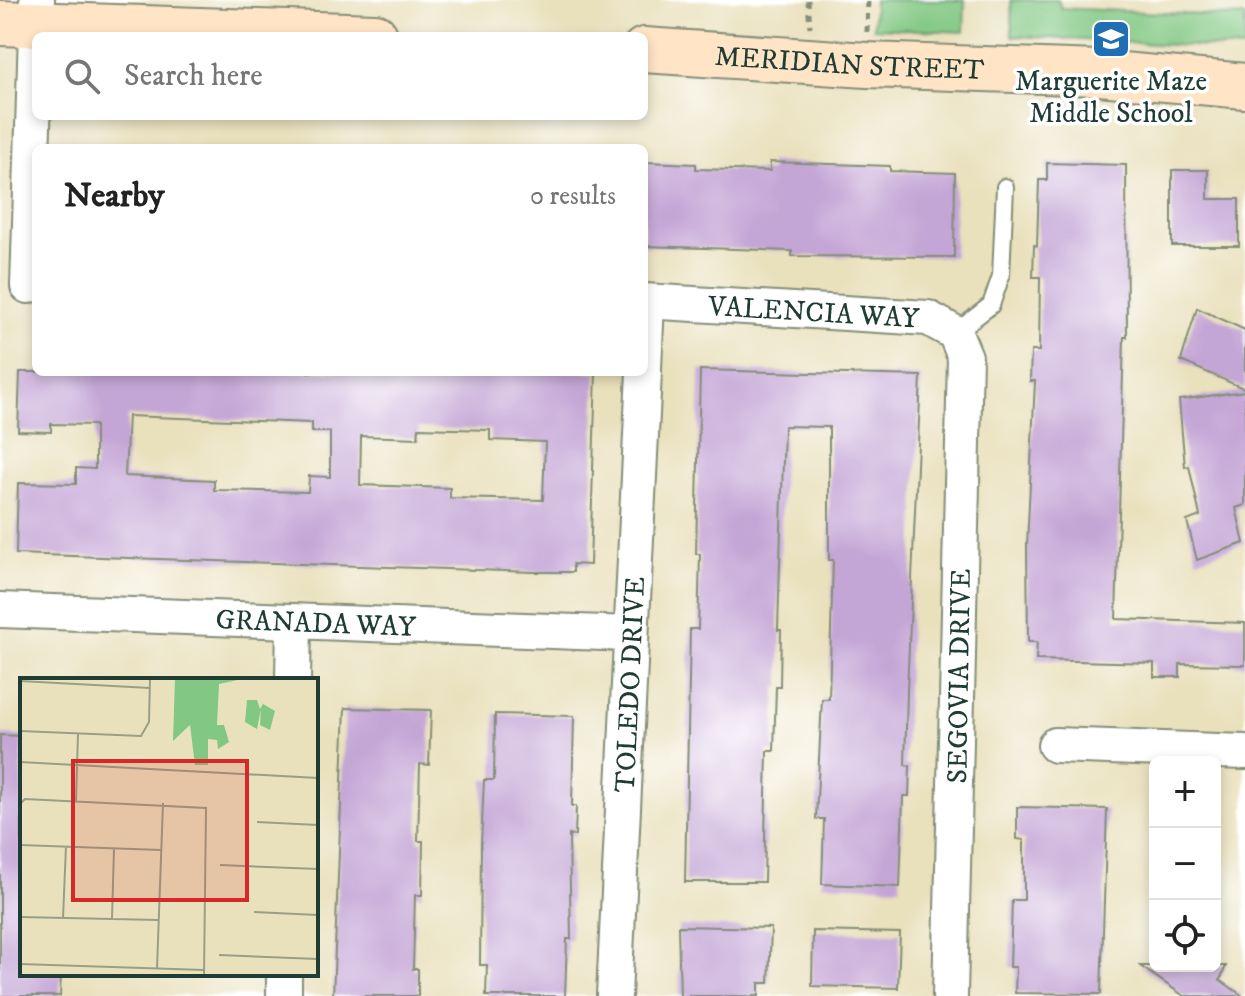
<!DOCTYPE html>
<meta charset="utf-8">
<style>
:root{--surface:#fff;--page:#f6f6f6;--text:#222;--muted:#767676;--line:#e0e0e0}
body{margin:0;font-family:"IM FELL DW Pica",serif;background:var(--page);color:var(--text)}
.controls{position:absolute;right:24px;bottom:24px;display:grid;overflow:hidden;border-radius:12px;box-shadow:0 4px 12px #0003}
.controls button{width:72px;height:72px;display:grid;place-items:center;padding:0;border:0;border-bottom:2px solid var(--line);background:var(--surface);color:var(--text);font:40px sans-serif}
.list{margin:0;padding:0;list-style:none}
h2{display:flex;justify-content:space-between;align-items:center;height:104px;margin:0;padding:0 32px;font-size:34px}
h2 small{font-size:26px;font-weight:400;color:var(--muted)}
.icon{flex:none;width:44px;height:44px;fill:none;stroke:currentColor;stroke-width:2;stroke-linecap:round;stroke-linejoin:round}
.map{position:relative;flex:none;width:1245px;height:996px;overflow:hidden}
.search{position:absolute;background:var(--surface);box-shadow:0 4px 12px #0003;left:32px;top:32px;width:616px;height:88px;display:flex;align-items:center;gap:20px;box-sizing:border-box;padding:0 28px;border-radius:12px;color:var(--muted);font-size:30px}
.panel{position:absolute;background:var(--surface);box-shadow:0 4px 12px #0003;left:32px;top:144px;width:616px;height:232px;border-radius:12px}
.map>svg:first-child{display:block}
.green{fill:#82c883;stroke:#50825c;stroke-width:2}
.building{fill:#c4a6d6;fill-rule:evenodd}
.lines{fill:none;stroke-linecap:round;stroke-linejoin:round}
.lane-casing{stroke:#848e78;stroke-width:20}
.street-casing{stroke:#848e78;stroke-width:38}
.secondary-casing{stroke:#848e78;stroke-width:48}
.path{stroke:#848e78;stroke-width:5;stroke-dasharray:6 6;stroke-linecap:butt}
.lane{stroke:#fff;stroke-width:16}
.street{stroke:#fff;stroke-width:34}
.secondary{stroke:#ffe4c6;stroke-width:44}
.labels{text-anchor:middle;stroke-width:7;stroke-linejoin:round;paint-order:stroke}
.street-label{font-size:28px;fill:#1f3d34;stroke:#fff}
.poi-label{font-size:28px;fill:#1f3d34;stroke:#fff}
.inset-road{fill:none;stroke:#989f86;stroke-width:2}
.view{fill:#d62828;fill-opacity:0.15;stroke:#d62828;stroke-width:4}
.inset-edge{fill:none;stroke:#1f3d34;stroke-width:4}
</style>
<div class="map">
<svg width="1245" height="996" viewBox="0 0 1245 996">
<rect width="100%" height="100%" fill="#fff"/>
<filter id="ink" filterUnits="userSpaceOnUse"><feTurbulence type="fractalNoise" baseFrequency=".0125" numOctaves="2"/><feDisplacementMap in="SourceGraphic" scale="16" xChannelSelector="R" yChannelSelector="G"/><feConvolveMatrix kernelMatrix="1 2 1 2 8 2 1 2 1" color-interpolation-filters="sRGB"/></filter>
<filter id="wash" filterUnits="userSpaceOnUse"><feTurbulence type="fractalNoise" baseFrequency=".006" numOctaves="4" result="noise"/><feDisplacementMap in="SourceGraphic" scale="32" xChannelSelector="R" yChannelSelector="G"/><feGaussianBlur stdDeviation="1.8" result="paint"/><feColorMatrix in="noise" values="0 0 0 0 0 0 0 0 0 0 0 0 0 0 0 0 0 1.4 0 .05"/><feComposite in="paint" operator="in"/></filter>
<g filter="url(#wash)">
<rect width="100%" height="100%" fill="#e9e0bc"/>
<path class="green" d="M874,0H965L964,32L873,28Z
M1011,0H1058L1061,8L1245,17V49L1012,36Z"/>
<g id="blocks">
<path class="building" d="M644,162L696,164V169L770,171V162L890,166V171L955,173L954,257L792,256V251L644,246Z
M1047,163L1126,165L1127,337H1124L1116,619L1245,623V665L1180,664V677H1154V663L1036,660L1037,642H1028L1027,545L1035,381H1030L1031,351H1039L1040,277H1033L1034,245L1037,246L1039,180H1047Z
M1172,170H1208V199H1239V246H1172Z
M1197,308L1245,330V389L1181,361Z
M700,370L921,376L907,691L905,765L910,766L909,796H903L900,887L822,884L824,819H816L822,699H829L833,560H829V427L784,426L778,630H781L780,687H776L774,751H767L764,882H685L690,629H698L700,554H696Z
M20,372H596L590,565L573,564V572H532L16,554L18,483L76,484V468L95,469V425L51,424V432L18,431ZM128,416L312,423V432H330V477L309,476L308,492L214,490V480L125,476ZM419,428L490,430V440L545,442L543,500L450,498V488L360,485L361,436L418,438Z
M1245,391V505L1236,508L1244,543L1197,560L1187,521L1200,516L1189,466L1185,467L1179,400Z
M345,708L431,710L429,765L420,764L418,841H423L422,895H415L413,969H418V996H333Z
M495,714L574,716L572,806H576L575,836L569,835L571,939H567L565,996H486L487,965H480L481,844L484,780H494Z
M0,735L22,736V974H61L60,996H0Z
M1017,807L1107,809L1101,994L1015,993L1016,967H1010L1012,900H1024V840L1017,839Z
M678,926L771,928L769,983H759V996H680Z
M813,931L900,933L898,988L812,986Z
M1140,966H1226L1220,980L1243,996H1184Z"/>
</g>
</g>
<g filter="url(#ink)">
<use href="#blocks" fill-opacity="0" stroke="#848e78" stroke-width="2"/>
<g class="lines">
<g class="lane-casing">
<path id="lane" d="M955,333L991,305L1001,276L1005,187"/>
</g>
<g class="street-casing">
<g id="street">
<path d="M28,286L37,0"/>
<path id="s1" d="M644,301L928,318L955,333L965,357L950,996"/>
<path d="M644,368L647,302"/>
<path id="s2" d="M0,610L630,634"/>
<path d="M293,680L294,621"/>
<path d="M1055,745L1245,752"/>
<path d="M284,996V974"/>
<path id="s3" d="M614,996L644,372"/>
</g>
</g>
<g class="secondary-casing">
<g id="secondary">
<path d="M0,23L375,36"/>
<path id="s4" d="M644,50L867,65L1099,73L1245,86"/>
</g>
</g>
<path class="path" d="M808,0L810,27
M867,32L868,0"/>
<use href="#lane" class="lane"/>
<use href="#street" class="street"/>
<use href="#secondary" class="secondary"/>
</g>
</g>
<defs>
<g id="school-square" transform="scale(2)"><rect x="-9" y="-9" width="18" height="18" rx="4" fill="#1f6fb2" stroke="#fff"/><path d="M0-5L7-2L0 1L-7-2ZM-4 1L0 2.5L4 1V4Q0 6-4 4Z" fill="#fff"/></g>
</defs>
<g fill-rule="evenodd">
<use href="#school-square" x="1111" y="39"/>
</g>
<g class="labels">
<g class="street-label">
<text dy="10" stroke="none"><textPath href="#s4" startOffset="206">MERIDIAN STREET</textPath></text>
<text dy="10" stroke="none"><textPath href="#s1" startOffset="170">VALENCIA WAY</textPath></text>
<text dy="10" stroke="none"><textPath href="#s2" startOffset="316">GRANADA WAY</textPath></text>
<text transform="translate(958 676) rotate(-89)" y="10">SEGOVIA DRIVE</text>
<text dy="10" stroke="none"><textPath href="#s3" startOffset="312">TOLEDO DRIVE</textPath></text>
</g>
<g class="poi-label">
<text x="1111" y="90">Marguerite Maze<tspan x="1111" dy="32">Middle School</tspan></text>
</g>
</g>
<g transform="translate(20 678)">
<rect width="298" height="298" fill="#e9e0bc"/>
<path d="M155,0H227L199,6L197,47H204L209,64L198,71L197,62L188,61V87H175L170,47L153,63ZM227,22H237L240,31L243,26L255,33L250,52L240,47L241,31L237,51L225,44Z" fill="#82c883"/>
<path class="inset-road" d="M0,3L130,10M0,53L121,58L129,44L130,0M0,84L298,100M56,123L58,56M0,126L5,121L186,130L184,298M237,144L298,147M0,167L141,172M200,187L298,191M234,234L298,237M0,239L138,242M43,240L46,168M92,241L94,170M199,277L298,281M0,286L184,292M137,290L143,125"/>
<path class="view" d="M53,83H227V222H53Z"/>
<rect width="298" height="298" class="inset-edge"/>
</g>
</svg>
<div class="controls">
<button>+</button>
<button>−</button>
<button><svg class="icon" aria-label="locate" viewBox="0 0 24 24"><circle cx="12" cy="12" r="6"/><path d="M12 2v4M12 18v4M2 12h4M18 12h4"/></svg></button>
</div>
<div class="search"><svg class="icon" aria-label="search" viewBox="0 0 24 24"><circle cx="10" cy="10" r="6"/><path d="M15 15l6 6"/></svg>Search here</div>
<section class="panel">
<h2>Nearby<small>0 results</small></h2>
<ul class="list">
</ul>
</section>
</div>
